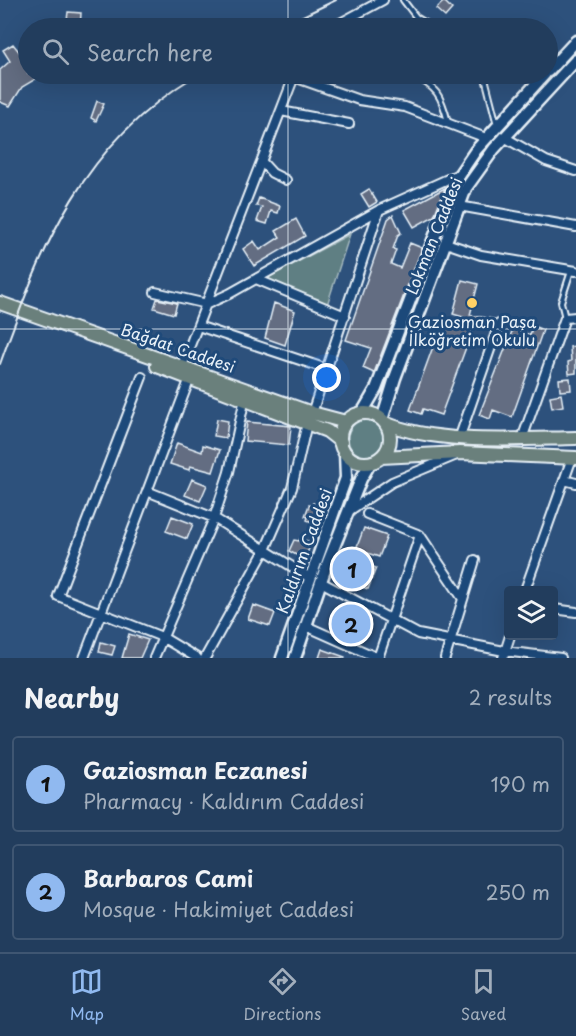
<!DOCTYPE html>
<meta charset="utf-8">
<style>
:root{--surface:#223d5d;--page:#2e4866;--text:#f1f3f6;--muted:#a2aebc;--line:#3f5672;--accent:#90b9f0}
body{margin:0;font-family:"Playpen Sans",sans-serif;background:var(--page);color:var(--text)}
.controls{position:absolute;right:18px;bottom:18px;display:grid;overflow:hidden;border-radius:6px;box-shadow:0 6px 24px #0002}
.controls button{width:54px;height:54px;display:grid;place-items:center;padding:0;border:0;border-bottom:2px solid var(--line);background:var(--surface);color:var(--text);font:30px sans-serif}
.you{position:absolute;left:327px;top:378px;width:21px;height:21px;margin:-15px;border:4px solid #fff;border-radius:50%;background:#1a73e8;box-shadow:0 0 0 9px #1a73e833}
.badge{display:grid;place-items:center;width:39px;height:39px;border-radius:50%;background:var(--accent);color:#111;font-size:20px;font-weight:700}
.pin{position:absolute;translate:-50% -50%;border:3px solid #fff;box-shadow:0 2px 6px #0006}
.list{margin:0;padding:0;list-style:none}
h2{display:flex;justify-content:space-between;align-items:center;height:78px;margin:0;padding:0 24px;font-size:26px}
h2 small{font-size:20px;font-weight:400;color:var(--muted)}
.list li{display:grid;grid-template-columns:39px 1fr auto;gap:18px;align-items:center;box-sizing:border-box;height:96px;margin:0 12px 12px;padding:0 12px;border:2px solid var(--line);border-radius:6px}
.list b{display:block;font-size:22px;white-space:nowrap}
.list p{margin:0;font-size:20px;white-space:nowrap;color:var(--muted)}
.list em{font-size:20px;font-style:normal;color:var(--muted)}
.icon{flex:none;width:33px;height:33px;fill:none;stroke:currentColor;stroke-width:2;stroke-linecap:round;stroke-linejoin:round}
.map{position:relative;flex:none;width:576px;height:658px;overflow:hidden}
.search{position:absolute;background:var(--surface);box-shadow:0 6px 24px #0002;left:18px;right:18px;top:18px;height:66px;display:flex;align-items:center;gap:15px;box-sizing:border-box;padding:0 21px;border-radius:33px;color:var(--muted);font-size:22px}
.sheet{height:294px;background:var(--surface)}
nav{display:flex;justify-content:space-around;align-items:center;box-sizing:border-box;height:84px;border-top:2px solid var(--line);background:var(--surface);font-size:16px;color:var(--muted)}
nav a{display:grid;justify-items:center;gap:3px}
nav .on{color:var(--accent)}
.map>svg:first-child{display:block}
.green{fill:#5f7f83;stroke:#a4b8be;stroke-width:1.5}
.building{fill:#636d82;stroke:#e8f1f8;stroke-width:1.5}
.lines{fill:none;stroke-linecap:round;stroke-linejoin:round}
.lane-casing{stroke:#e8f1f8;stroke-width:8}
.street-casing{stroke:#e8f1f8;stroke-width:12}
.secondary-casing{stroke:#e8f1f8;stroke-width:15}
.primary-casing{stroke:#e8f1f8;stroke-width:16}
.lane{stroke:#1f4a7a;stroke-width:4}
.street{stroke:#1f4a7a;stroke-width:8}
.secondary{stroke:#1f4a7a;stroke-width:10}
.primary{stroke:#6a807c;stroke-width:12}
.rail{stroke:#e8f1f8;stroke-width:2}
.grid{fill:none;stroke:#e8f1f8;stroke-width:1.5;stroke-opacity:0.55}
.poi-dot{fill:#ffd166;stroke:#1f4a7a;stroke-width:2}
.labels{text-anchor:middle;stroke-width:6;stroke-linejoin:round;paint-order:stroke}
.street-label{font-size:16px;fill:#e8f1f8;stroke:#1f4a7a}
.poi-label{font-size:16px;fill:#e8f1f8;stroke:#1f4a7a}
</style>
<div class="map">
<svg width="576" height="658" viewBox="0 0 576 658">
<rect width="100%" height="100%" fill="#2d517c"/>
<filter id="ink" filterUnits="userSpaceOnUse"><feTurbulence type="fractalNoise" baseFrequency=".0167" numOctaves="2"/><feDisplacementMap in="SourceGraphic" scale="12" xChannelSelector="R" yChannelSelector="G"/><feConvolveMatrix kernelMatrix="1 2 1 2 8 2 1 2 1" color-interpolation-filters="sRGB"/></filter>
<g filter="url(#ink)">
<path class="green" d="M350,234L327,305L262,281Z
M348 438a18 18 0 1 1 36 0a18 18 0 1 1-36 0Z"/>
<path class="building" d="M444,1L452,9L445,17L436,9Z
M68,12L81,13L80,28H66Z
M13,44L21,54L28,51V74H44L22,87L10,106L0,102V70L10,61L3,50Z
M97,101L104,104L96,121L91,118Z
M445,188L434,216L414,227L404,210Z
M369,189L377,202L369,207L361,194Z
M259,198L280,206L278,213L271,211L267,224L257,221L262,207L256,206Z
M393,215L401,233L398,235L393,249L396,250L391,264L400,268L410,243L422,248L374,373L363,368L371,348L346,340L388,219Z
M296,219L305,236L254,266L243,249L254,241L260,250L280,237L276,231Z
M462,280L478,284L470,315L494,319L493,324L475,323L441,415L423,409L421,414L410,410L442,322L459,328L463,317L453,314Z
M157,299L177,303L174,314L154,308Z
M274,303L295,311L285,345L265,338Z
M533,326L543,330L512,417L493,410L490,419L479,415L513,329L530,335Z
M576,346V373L569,374L568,362L571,361L570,347Z
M570,378L571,390L560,391L559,379Z
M561,394L563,406L552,408L550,396Z
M217,419L228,421L226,438L214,436Z
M247,422L291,426L289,445L245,441Z
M177,443L202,452L203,445L220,450L213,472L190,466L189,470L170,464Z
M192,479L207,485L200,501L185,495Z
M313,503L324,507L318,524L307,520L308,517L305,516L309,505L312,506Z
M172,516L193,524L187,539L166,531Z
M364,528L387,536L379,557L356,549Z
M300,539L311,542L305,560L289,551L294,540L299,541Z
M353,559L376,568L368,589L345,581Z
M253,605L275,613L270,626L248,619Z
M343,607L370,620L360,641L332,627Z
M129,634L148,640L140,658H122Z
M101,642L115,646L112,655L99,652Z
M322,649L345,657V658H319Z"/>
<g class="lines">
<g class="lane-casing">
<path id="lane" d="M403,0L416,17L434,28
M411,74C437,88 441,94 448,122
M484,74L497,125
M565,318L561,302L571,271"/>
</g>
<g class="street-casing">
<path id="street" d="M331,28L383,0
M294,77L359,100L405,107L486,138
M281,111L349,124
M504,137L546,161L576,171
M262,162L272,173L286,180
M459,206L576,227
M446,243L481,255L576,271
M256,279L345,316
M155,292L207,304L229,294L379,210L459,174
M198,326L327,369
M182,366L295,74
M142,377L58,596L162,637L197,658
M312,413L379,210
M460,436L499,324
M522,439L565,318L576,317
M564,480L576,483
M147,491L214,518L310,578
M349,511L392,482L459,454
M367,514L420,535L378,658
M420,535L463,599
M321,582L418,634L504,651L561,658
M525,590L572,458
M554,609L576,612
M306,626L378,658
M84,658L190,378
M154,658L214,518L229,472L245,398
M205,658L265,550L292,488L307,423
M445,658L475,560
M503,658L510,636"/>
</g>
<g class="secondary-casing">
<path id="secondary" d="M548,71L576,41
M362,413L376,389L457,178L476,150L545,74
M382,420L395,378L466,188L494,149L576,60
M282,658L346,478L345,452
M295,658L326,567L361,479L371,462"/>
</g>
<g class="primary-casing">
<path id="primary" d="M0,303L312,413L346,422
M157,366L327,431L341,442
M340 438a25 25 0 1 1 50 0a25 25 0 1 1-50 0Z
M385,423C437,445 519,439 576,438
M381,457L460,453L576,458"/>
</g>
<use href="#lane" class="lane"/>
<use href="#street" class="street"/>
<use href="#secondary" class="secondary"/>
<use href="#primary" class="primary"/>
<path class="rail" d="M278,28L336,0
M0,364C44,242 81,145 198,74"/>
</g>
</g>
<path class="grid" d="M288,0V28M288,74V658M0,329H576"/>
<circle class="poi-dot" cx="472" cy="303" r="6"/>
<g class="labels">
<g class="street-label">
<text transform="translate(434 236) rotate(-68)" y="6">Lokman Caddesi</text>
<text transform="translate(178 348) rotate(19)" y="6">Bağdat Caddesi</text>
<text transform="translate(304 551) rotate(-70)" y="6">Kaldırım Caddesi</text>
</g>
<g class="poi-label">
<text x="472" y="328">Gaziosman Paşa<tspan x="472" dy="18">İlköğretim Okulu</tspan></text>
</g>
</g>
</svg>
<div class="controls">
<button><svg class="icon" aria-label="layers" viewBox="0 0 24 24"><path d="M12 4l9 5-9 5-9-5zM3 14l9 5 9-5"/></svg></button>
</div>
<div class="you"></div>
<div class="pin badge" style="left:352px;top:569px">1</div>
<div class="pin badge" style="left:351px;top:624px">2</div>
<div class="search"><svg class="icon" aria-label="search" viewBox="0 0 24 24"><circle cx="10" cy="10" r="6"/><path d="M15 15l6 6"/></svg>Search here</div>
</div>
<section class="sheet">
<h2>Nearby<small>2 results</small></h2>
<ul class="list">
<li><span class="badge">1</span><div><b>Gaziosman Eczanesi</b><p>Pharmacy · Kaldırım Caddesi</p></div><em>190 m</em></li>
<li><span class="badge">2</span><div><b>Barbaros Cami</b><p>Mosque · Hakimiyet Caddesi</p></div><em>250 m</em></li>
</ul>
</section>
<nav>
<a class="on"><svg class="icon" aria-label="map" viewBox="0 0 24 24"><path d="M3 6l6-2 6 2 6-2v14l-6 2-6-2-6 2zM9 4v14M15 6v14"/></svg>Map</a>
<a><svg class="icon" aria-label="directions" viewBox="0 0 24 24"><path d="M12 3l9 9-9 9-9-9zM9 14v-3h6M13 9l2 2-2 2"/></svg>Directions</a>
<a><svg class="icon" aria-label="saved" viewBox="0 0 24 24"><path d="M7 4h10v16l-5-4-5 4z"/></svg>Saved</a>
</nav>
